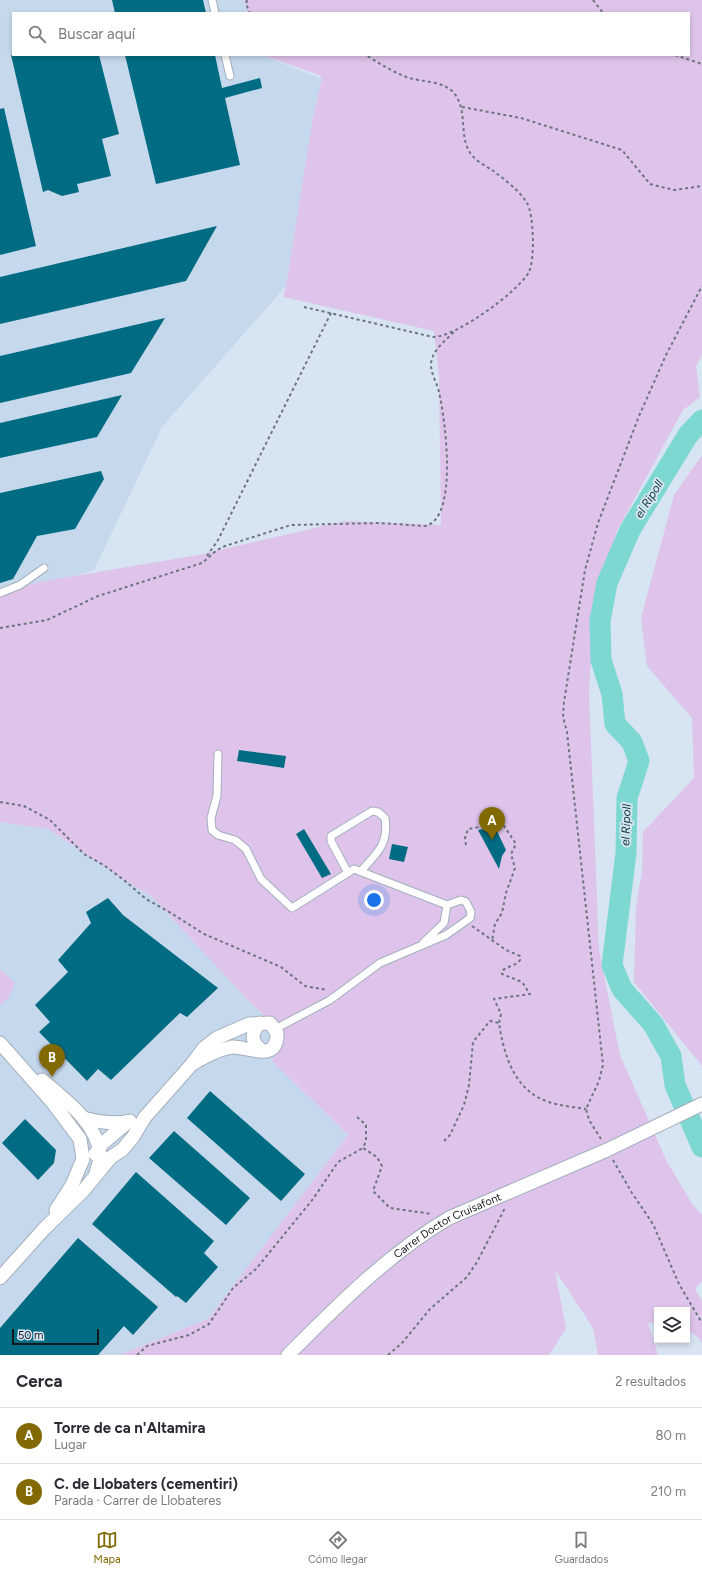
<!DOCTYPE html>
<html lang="es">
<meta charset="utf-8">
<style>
:root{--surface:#fff;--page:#f2f2f3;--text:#2b2b33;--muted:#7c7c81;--line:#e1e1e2;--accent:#826902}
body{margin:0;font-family:Figtree,sans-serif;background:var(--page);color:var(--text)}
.controls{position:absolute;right:12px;bottom:12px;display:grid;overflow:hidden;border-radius:0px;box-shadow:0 2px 6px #0003}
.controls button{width:36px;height:36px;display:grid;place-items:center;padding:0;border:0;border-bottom:1px solid var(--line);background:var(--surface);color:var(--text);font:20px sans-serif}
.scale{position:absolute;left:12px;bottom:10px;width:87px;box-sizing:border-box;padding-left:4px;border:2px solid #14191d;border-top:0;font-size:11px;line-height:14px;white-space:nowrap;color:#14191d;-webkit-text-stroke:3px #d7e4f2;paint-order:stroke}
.you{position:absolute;left:374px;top:900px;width:14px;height:14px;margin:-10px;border:3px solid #fff;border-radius:50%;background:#1a73e8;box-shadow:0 0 0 6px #1a73e833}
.badge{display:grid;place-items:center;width:26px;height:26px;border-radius:50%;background:var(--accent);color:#fff;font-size:13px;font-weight:700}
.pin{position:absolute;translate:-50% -33px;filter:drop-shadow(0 1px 2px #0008)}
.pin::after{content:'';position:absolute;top:21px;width:14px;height:12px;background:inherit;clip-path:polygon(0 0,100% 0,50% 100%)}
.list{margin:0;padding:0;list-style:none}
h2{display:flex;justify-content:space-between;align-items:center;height:52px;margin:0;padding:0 16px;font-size:17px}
h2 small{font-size:13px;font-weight:400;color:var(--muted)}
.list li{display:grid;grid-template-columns:26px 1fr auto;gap:12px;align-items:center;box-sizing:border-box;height:56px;padding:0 16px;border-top:1px solid var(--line)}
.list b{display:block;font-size:15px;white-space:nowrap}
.list p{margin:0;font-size:13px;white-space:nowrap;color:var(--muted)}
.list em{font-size:13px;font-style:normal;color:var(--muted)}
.icon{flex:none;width:22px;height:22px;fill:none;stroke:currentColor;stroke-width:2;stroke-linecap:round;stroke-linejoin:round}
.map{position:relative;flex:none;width:702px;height:1355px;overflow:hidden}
.search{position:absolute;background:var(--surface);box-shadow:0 2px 6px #0003;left:12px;right:12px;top:12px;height:44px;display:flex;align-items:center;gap:10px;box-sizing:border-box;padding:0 14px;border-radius:0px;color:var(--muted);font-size:15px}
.sheet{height:164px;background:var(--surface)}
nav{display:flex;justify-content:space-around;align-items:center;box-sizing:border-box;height:56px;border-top:1px solid var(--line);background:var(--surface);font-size:11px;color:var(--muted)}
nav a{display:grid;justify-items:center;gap:2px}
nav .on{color:var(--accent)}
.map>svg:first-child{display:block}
.built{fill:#c6d8ec}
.green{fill:#dec4ea}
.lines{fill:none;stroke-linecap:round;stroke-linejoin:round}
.river{stroke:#7cd8d0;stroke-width:21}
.building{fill:#006c83}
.lane-casing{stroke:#a3afbc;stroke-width:9}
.street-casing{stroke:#a3afbc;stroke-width:15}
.path{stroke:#6c757e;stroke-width:2;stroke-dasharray:3 3;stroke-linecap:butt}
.lane{stroke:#fff;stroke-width:7}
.street{stroke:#fff;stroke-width:13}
.labels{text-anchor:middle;stroke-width:4;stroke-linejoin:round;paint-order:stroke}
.street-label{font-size:11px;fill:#14191d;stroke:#d7e4f2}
.water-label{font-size:12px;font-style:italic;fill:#0d3a36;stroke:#d7e4f2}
</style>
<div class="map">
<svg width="702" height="1355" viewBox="0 0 702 1355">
<rect width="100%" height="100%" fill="#d7e4f2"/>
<path class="built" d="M0,0H250L252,13H13V55H261L322,79L286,286L162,427L94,570L0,597Z
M0,822L48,829L124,880L151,896L246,998L284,1035L272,1061L348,1135L208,1319L120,1355H0Z"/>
<path class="green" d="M244,0H702V355L696,366L700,397L683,410L617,531L594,607L589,694L599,950L620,1055L667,1162L693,1205L702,1215V1281L695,1289L702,1301V1345L700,1339L687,1329V1310H657V1322L648,1323L658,1355H598L593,1328L555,1270L566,1329L549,1355H120L208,1319L348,1135L272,1061L284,1035L246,998L151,896L124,880L48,829L0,822V593L39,582L198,555L345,521L441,525L439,376L434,331L283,297L286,286L313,118L322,79L319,75L262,55H689V13H248Z
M702,455V1066L634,982L636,906L642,872L643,832L694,778L692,718L647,666L641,618L674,495Z
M0,969L15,983L9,997L0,1005Z"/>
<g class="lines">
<path class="river" d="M702,420L688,435L630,530L607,583L600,621L601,660L612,694L615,724L632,742L639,761L627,798L626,853L612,965L622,989L653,1024L671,1056L675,1085L702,1147"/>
</g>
<path class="building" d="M112,0H203L206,13H115Z
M11,55H99L119,134L102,139L111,176L77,184L79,192L62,196L48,190L43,192Z
M125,55H215L222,88L260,78L262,88L225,98L240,165L156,184Z
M4,108L36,246L0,255V109Z
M217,226L186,281L0,324V277Z
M165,318L131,373L0,403V356Z
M122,395L97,437L0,458V423Z
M101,471L104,479L75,529L37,536L13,579L0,583V493Z
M239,750L286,756L284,768L237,761Z
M495,827L506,850L502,856L499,869L478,830Z
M304,829L331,874L322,878L296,834Z
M392,844L408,847L404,862L389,859Z
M108,898L123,915L218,988L187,1017L180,1013L111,1080L98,1069L87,1081L39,1032L50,1022L35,1005L68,972L58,960L91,923L86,912Z
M210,1091L305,1174L281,1201L187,1118Z
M25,1119L56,1150L54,1163L38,1180L2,1143Z
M174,1131L250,1198L226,1225L149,1158Z
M136,1172L214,1241L204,1253L218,1267L186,1303L177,1296L176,1297L92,1224Z
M78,1238L158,1307L133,1335L124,1326L98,1355H0V1328Z"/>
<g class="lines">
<g class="lane-casing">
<path id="lane" d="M212,0L215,13
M225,55L230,76
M0,593L20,585L44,568
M218,754L217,796L211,818L212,830L218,835L235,840L246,849L261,879L292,908L354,869L447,905
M348,873L331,841V836L372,811L378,812L385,818C389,844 377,853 361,871
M424,942L444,923L447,905
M275,1029L330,1000L380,963L446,935L470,918L471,912L466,902L461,900L447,905"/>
</g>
<g class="street-casing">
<g id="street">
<path d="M260,1023C250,1034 251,1043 263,1051"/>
<path d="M0,1043L53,1103L80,1139L83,1159L72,1185L56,1210"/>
<path d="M42,1080C65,1100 97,1122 100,1155C101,1160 97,1168 96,1173"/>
<path d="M83,1118C98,1122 114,1125 130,1121"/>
<path d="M95,1154L103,1143L128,1122"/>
<path d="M0,1278L44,1229L83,1191L111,1157L122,1150L133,1137L145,1117L192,1064L204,1048L217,1038L249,1024L270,1023L277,1033C278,1064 247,1046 232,1047C217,1050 206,1056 192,1064"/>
<path id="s1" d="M288,1355C338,1305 388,1254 449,1218L607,1150L702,1104"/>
</g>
</g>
<path class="path" d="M247,0L246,4L250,13
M593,0L603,13
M675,55L702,64
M462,107L521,118L622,150L650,184L674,190L702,186
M304,307L433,337C456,337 518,292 529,272C535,259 534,215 527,203C519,190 504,179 492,170C484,165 474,160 469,151C459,133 468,111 454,93C444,81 422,82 409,78C393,72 380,64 366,55
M207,556L218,540L331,313
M0,628L47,620L98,596L202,563L217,550L225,546L291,525L379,523L425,526C459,519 445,418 439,392C437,383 431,374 431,365C431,351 446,340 455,331
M0,802L24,806L50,820L84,854L105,866L124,880L146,899L171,913L204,934L281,967L305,986L327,990
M466,845L465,838L468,829L502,823L516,844L511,854L515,868L506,893L502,913L495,924L492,941
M472,926L506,950L520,956V960C516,966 507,966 502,971V974L522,982L530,994L494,999L501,1014L499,1023
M357,1117L366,1125V1141L363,1148L377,1157L382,1166L373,1191L390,1208L432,1214
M601,1139L589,1120L586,1109L599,1081L603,1065L567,732L563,717L564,702L585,570L598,523L639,416L666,355L702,286
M444,1141L450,1135L464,1105L469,1085L473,1042L490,1021L499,1023C504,1055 514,1091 549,1102C560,1106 574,1107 586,1109
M613,1160L632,1193L653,1224L679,1284L702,1323
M137,1355L147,1346L189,1335L209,1324L233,1288L256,1269L313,1199L338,1162L363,1148
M388,1355L402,1343L430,1309L467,1277L477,1262L505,1208"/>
<use href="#lane" class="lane"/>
<use href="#street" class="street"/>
</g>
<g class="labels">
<g class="street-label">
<text dy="4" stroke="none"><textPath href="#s1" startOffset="207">Carrer Doctor Cruisafont</textPath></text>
</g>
<g class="water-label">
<text transform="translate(649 499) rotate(-58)" y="4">el Ripoll</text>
<text transform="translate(626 825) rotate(-88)" y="4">el Ripoll</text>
</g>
</g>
</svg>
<div class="controls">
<button><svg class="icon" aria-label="layers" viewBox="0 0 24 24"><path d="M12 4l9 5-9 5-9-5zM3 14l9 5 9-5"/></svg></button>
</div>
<div class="scale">50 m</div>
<div class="you"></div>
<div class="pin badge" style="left:492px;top:840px">A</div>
<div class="pin badge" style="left:52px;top:1077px">B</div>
<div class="search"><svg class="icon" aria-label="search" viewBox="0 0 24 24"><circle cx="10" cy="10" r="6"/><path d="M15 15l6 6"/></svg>Buscar aquí</div>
</div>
<section class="sheet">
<h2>Cerca<small>2 resultados</small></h2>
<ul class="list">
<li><span class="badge">A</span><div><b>Torre de ca n'Altamira</b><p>Lugar</p></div><em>80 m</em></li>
<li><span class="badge">B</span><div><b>C. de Llobaters (cementiri)</b><p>Parada · Carrer de Llobateres</p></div><em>210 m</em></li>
</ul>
</section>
<nav>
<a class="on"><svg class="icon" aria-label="map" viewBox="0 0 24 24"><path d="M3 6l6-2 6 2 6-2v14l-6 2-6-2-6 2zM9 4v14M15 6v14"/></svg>Mapa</a>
<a><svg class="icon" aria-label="directions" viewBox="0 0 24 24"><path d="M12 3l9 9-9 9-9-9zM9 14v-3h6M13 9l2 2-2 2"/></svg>Cómo llegar</a>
<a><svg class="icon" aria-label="saved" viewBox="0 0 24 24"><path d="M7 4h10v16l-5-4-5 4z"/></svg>Guardados</a>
</nav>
